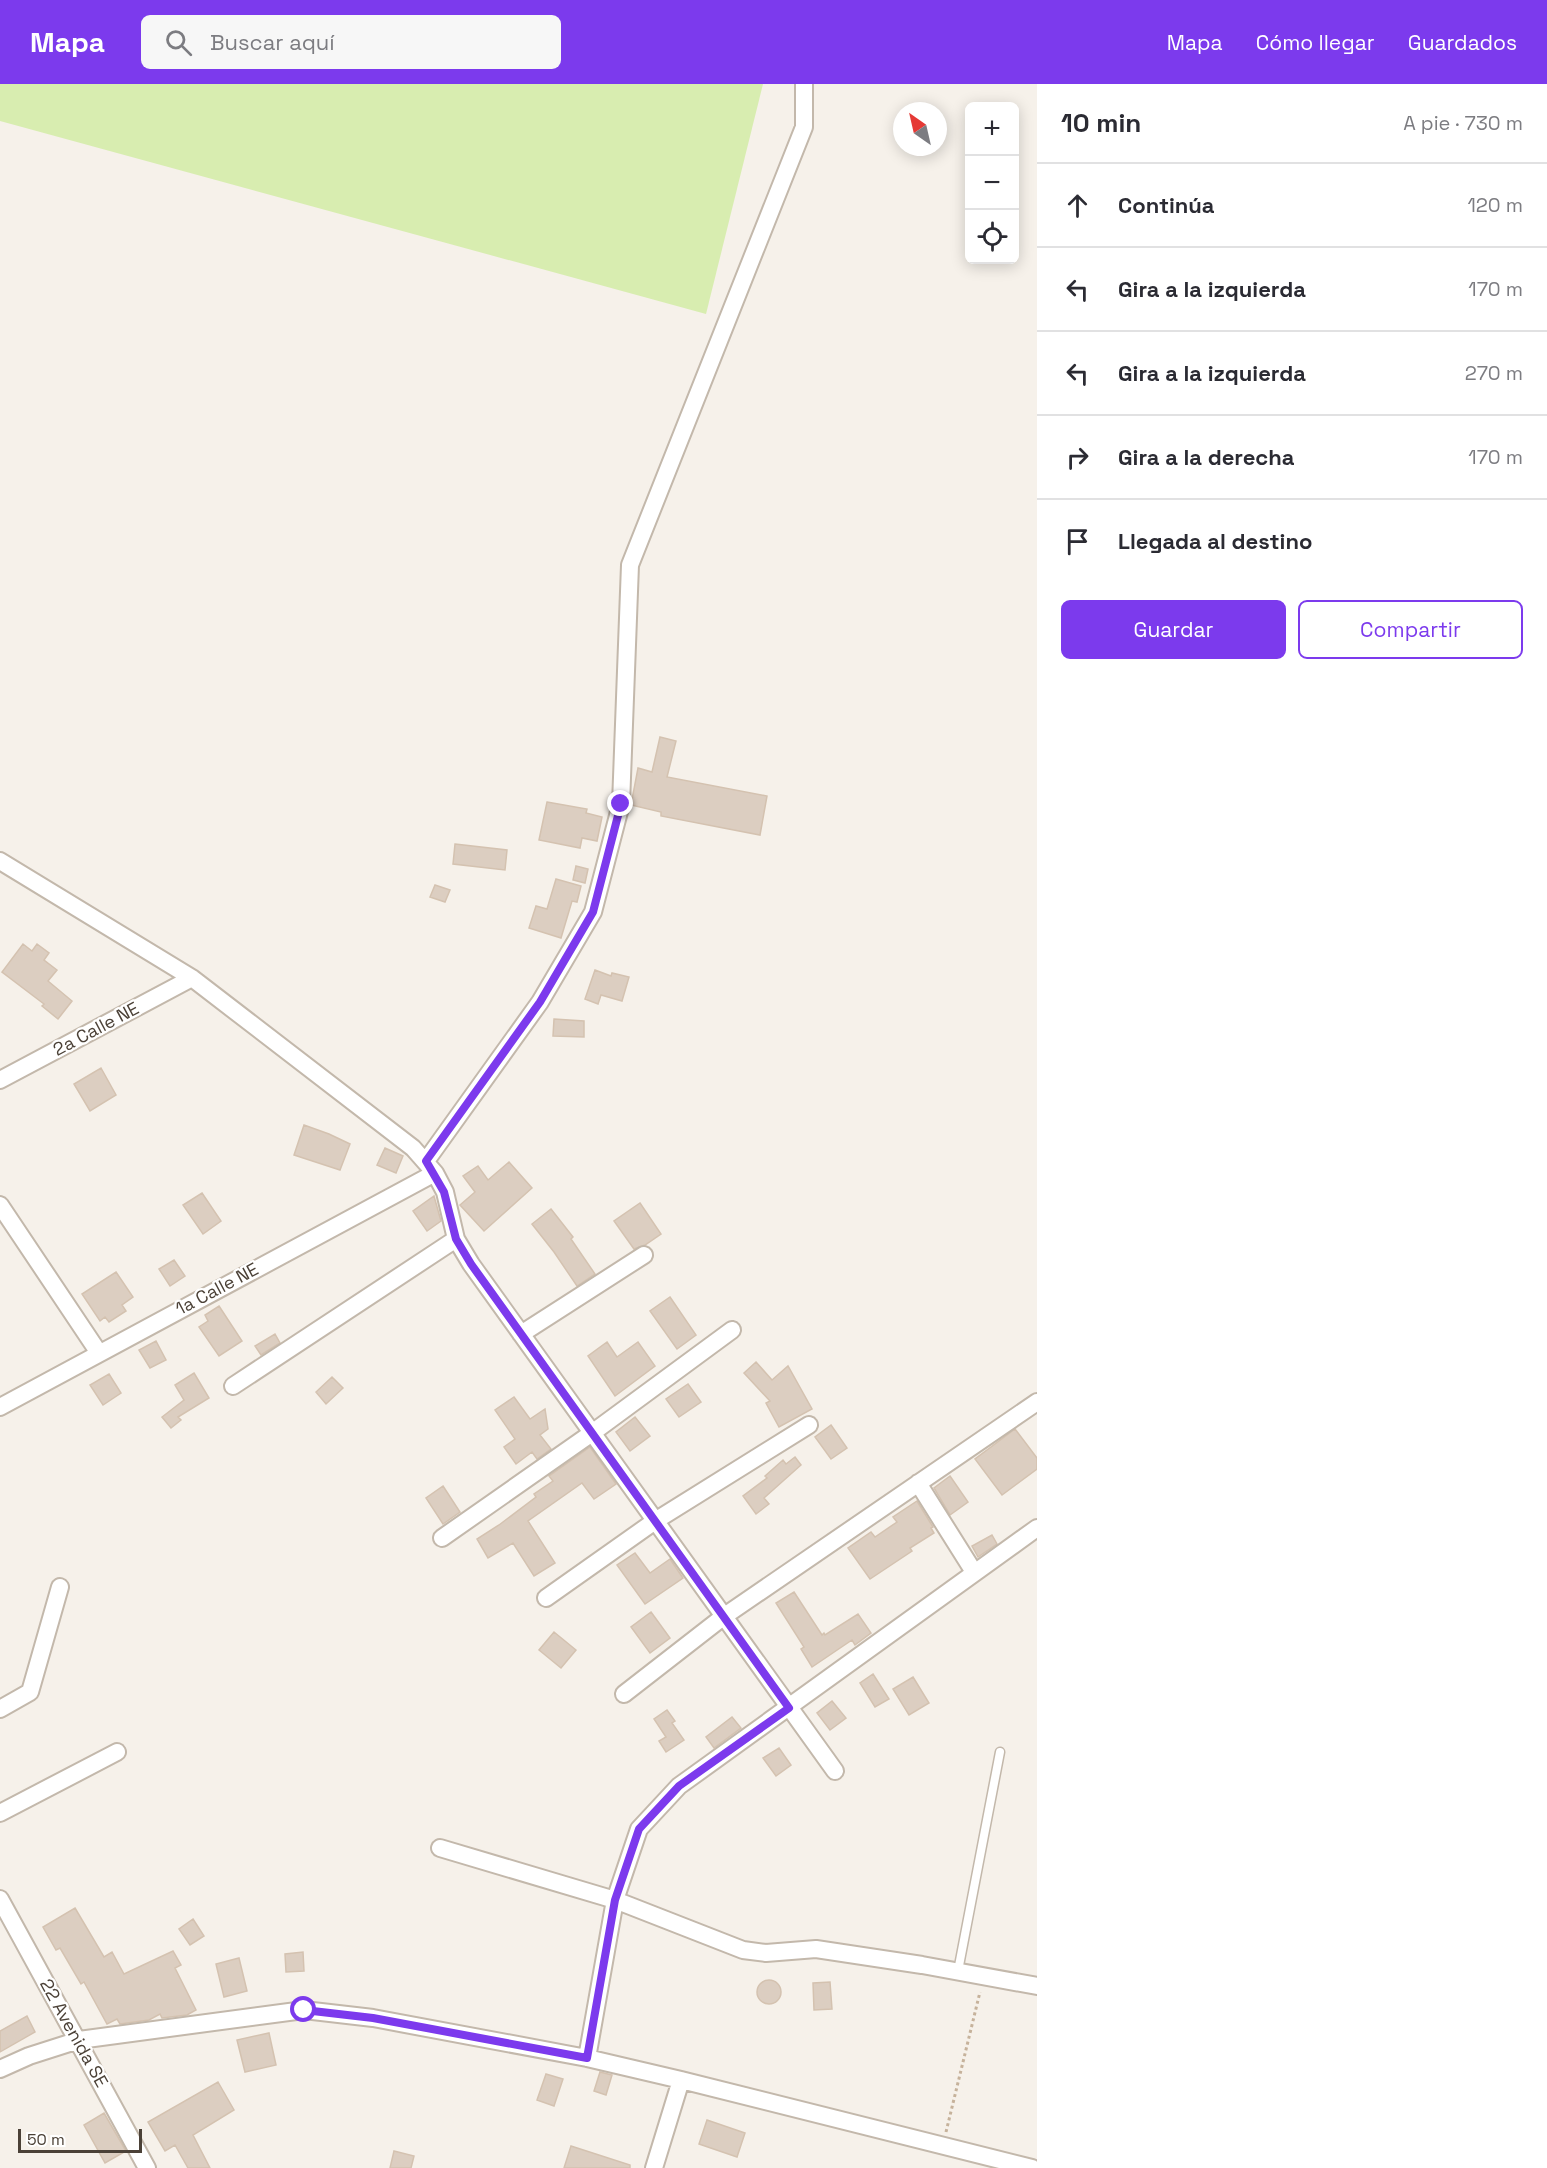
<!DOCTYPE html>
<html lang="es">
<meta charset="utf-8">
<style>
:root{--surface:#fff;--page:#f7f7f7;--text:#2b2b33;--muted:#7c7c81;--line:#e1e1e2;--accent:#7c3aed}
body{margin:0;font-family:"Space Grotesk",sans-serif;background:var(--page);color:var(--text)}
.controls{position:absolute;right:18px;top:18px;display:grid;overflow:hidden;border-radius:9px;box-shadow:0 3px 15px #0003}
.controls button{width:54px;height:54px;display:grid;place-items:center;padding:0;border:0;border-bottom:2px solid var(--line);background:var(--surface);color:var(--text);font:30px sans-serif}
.compass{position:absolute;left:893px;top:18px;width:54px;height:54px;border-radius:50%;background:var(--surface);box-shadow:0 3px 15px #0003;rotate:326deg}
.scale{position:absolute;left:18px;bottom:15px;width:124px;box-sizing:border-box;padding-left:6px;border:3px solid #4b4137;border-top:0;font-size:16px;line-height:21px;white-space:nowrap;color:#4b4137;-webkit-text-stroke:4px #fff;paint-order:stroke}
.stop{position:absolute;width:18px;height:18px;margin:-14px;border:4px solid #7c3aed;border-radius:50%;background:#fff}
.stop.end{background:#7c3aed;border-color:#fff;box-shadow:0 2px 6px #0008}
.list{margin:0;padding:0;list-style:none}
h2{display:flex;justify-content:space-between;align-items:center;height:78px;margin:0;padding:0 24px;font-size:26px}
h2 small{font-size:20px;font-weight:400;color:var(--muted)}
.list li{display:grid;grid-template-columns:39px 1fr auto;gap:18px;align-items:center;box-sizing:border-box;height:84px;padding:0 24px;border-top:2px solid var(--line)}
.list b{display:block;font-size:22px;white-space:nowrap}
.list em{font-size:20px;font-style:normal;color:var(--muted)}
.actions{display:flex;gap:12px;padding:18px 24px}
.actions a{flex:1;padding:14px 0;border:2px solid var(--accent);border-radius:9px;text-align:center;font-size:21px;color:var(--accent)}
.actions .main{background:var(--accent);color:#fff}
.icon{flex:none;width:33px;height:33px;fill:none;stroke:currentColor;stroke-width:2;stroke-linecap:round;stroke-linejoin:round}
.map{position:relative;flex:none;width:1037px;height:2084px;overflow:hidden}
header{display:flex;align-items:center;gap:36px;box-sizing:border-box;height:84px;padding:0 30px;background:var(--accent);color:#fff}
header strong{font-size:28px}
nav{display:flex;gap:33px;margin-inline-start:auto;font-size:21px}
.search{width:420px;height:54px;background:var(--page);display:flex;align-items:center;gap:15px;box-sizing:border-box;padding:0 21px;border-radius:9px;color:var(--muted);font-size:22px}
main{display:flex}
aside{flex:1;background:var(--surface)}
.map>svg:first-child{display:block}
.green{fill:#d8edb0}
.building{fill:#dccec1;stroke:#d4c2b0;stroke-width:1.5}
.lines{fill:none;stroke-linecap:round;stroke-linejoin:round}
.service-casing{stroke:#c3b8ab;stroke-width:11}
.minor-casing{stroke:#c3b8ab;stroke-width:20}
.path{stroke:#c6b29b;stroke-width:3;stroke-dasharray:3 3;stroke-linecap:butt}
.service{stroke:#fff;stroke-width:8}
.minor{stroke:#fff;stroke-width:16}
.route{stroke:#7c3aed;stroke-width:8}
.labels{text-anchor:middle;stroke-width:4.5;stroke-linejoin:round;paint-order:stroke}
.street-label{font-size:18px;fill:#4b4137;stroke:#fff}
</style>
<header>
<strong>Mapa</strong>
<div class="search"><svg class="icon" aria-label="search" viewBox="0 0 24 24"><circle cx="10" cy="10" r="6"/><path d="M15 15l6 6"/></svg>Buscar aquí</div>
<nav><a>Mapa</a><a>Cómo llegar</a><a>Guardados</a></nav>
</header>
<main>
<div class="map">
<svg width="1037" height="2084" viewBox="0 0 1037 2084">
<rect width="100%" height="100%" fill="#f6f1ea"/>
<path class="green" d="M0,0H763L706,230L0,37Z"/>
<path class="building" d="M660,653L676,657L667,693L767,712L760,751L661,732V728L631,721L638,684L652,688Z
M547,718L587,725L586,729L602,733L597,757L582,754L580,764L539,756Z
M455,760L507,766L505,786L453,780Z
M576,782L588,785L585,799L573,796Z
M556,795L581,802L577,818L572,817L561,854L529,844L536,822L547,825Z
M435,801L450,806L445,818L430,813Z
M23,860L32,867L37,860L49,869L44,876L57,886L48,897L72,917L58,935L42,922L44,920L2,888Z
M595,886L611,892L612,889L629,893L622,917L601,911L598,920L585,915Z
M554,935L584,937V953L553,952Z
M101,984L116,1011L90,1027L74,1000Z
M304,1041L329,1050L350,1060L340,1086L294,1071Z
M385,1064L403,1072L396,1089L377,1081Z
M509,1078L532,1104L484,1147L460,1121L475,1108L463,1092L478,1082L488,1096Z
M202,1109L221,1137L203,1150L183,1121Z
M434,1112L441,1137L427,1147L413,1127Z
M640,1119L661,1150L645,1161L634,1165L614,1137Z
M551,1125L573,1153L571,1155L595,1190L577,1202L554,1168L532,1140Z
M174,1176L185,1192L170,1202L159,1185Z
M116,1188L133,1213L122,1221L126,1227L109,1238L105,1233L100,1237L82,1210Z
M670,1213L696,1251L677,1265L650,1227Z
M219,1222L242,1257L219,1272L199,1243L208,1237L205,1231Z
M275,1250L280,1259L261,1271L255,1262Z
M156,1257L166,1276L150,1284L139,1266Z
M607,1258L617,1273L638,1258L655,1282L615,1312L588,1272Z
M756,1278L772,1296L788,1282L812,1325L779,1343L766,1319L770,1317L744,1289Z
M194,1289L209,1314L178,1333L181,1336L171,1344L162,1333L184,1316L175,1301Z
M109,1290L121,1309L103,1321L90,1301Z
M332,1293L343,1304L326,1320L316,1308Z
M688,1300L701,1318L679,1333L666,1315Z
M514,1313L530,1335L545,1325L548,1345L540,1351L551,1365L537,1375L532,1368L516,1380L504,1363L515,1355L495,1326Z
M635,1333L650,1352L630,1367L616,1348Z
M831,1341L847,1364L831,1375L815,1353Z
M1015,1345L1037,1374V1385L1002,1411L975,1375Z
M590,1363L616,1400L594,1415L582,1399L528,1437L555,1479L534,1492L513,1459L488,1474L477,1455L499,1441L536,1413L534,1410L553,1397L549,1392Z
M795,1373L801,1381L764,1414L769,1420L756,1430L743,1412L767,1394L765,1392L783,1376L786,1380Z
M950,1392L968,1418L950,1431L934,1404Z
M443,1402L460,1428L443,1440L426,1414Z
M917,1417L933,1443L931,1444L934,1449L910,1464L912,1467L870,1495L848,1464L871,1448L875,1453L897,1438L893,1433Z
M992,1451L997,1460L978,1473L972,1462Z
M635,1469L650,1489L670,1475L683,1494L645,1520L617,1481Z
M794,1508L822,1551L824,1549L825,1551L858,1530L871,1549L855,1561L852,1556L812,1583L801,1565L804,1563L776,1519Z
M651,1528L670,1554L650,1569L631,1543Z
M554,1548L576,1566L561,1584L539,1566Z
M873,1590L889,1615L875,1623L860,1599Z
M913,1593L929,1619L909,1631L893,1605Z
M832,1617L846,1634L830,1646L817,1629Z
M667,1626L675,1637L672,1639L684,1656L666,1668L659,1657L666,1653L654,1635Z
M732,1633L741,1644L714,1664L706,1653Z
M779,1664L791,1681L776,1692L763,1674Z
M75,1824L104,1873L112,1868L124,1890L173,1867L181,1881L175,1884L196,1926L187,1931L162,1934L160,1930L149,1936L120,1940L117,1935L107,1940L84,1898L81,1900L60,1864L56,1866L43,1843Z
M193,1835L204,1852L190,1861L179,1845Z
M303,1868L304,1887L286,1888L285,1870Z
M239,1874L247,1907L224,1913L216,1880Z
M757 1908a12 12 0 1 1 24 0a12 12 0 1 1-24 0Z
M830,1898L832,1925L814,1926L813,1899Z
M27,1932L35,1948L0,1968V1947Z
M269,1949L276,1981L245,1988L237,1956Z
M600,1988L612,1991L606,2011L594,2007Z
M546,1990L563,1995L554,2022L537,2016Z
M218,1998L234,2026L193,2051L210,2084H188L175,2061L165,2067L148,2038Z
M104,2029L126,2067L105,2079L84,2041Z
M707,2036L745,2049L737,2073L699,2060Z
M571,2062L630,2081V2084H564Z
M394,2067L414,2072L411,2084H390Z"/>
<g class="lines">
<g class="service-casing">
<path id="service" d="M958,1887L1000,1668"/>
</g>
<g class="minor-casing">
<path id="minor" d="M0,777L192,894L413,1064L435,1089L445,1108L456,1155L471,1180L835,1687
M0,996L192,894
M426,1077L540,918L593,828L621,720L630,481L804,43V0
M0,1121L99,1269
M521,1250L644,1171
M233,1302L456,1155
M0,1323L435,1089
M918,1399L974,1488
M442,1454L592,1349L732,1246
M546,1514L655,1437L809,1341
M624,1610L723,1533L1037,1318
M0,1625L30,1608L60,1503
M0,1729L117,1668
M440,1764L615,1816L743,1866L766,1869L816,1865L922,1881L1037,1902
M0,1815L147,2084
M587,1974L615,1816L639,1745L679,1702L1037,1444
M0,1985L29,1972L79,1956L304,1926L373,1934L587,1974L681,1996L1032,2084
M654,2084L681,1996"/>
</g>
<path class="path" d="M946,2048L980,1908"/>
<use href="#service" class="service"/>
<use href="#minor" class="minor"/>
</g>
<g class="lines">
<path class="route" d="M304,1926L373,1934L587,1974L615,1816L639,1745L679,1702L789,1624L471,1180L456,1155L444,1108L426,1077L540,918L593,828L621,720"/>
</g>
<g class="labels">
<g class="street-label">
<text transform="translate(96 945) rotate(-28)" y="6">2a Calle NE</text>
<text transform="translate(217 1205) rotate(-28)" y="6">1a Calle NE</text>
<text transform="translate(74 1949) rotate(61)" y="6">22 Avenida SE</text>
</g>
</g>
</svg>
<div class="controls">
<button>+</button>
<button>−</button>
<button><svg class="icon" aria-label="locate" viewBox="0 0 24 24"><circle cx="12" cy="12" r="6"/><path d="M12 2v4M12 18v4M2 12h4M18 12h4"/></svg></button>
</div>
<svg class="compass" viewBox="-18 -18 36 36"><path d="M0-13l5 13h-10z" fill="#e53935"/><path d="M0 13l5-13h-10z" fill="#7c7c81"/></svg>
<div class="scale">50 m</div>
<div class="stop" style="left:304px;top:1926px"></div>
<div class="stop end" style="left:621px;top:720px"></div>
</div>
<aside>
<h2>10 min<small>A pie · 730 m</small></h2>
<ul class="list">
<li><svg class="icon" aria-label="ahead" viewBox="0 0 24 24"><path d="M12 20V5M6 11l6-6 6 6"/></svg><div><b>Continúa</b></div><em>120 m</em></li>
<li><svg class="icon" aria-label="left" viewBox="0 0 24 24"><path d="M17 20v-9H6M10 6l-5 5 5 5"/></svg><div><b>Gira a la izquierda</b></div><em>170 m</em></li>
<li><svg class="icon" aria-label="left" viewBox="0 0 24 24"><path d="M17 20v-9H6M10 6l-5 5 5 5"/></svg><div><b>Gira a la izquierda</b></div><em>270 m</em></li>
<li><svg class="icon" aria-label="right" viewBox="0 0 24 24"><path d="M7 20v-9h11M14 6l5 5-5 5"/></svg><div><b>Gira a la derecha</b></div><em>170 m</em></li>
<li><svg class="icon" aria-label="arrive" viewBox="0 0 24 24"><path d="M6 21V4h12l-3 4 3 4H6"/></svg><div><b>Llegada al destino</b></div></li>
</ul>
<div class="actions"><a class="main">Guardar</a><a>Compartir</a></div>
</aside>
</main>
